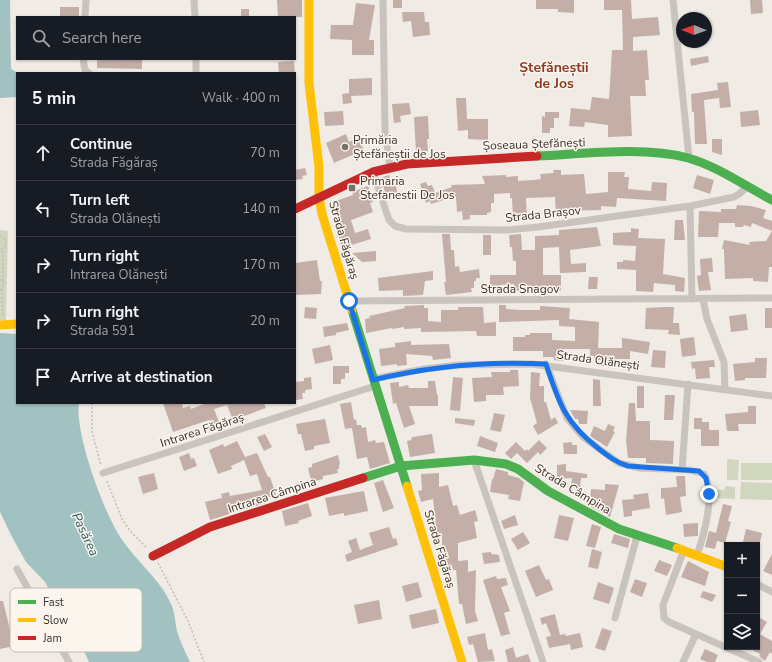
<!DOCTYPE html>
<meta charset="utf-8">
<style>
:root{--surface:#171b24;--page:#20242c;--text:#f1f3f6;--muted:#9ea1a6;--line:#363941}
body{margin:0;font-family:"Nunito Sans",sans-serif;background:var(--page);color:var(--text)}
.controls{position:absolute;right:12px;bottom:12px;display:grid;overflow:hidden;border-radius:0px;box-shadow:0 1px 3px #0004}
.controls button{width:36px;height:36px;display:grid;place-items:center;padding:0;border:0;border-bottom:1px solid var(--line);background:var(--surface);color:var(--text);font:20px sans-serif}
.compass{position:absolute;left:676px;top:12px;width:36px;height:36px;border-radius:50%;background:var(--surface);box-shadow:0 1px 3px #0004;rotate:271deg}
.stop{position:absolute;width:12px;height:12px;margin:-9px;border:3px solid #1a73e8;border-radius:50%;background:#fff}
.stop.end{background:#1a73e8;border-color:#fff;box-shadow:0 1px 4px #0008}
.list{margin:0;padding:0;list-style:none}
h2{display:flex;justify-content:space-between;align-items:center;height:52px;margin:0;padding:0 16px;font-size:17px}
h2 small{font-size:13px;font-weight:400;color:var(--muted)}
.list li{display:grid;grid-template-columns:26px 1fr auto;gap:12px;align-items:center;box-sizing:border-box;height:56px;padding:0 16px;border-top:1px solid var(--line)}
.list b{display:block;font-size:15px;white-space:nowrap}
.list p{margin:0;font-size:13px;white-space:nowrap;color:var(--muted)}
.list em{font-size:13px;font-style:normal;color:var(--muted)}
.icon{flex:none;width:22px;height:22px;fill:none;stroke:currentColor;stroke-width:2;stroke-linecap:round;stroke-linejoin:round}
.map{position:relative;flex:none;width:772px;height:662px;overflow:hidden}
.search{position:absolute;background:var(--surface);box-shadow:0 1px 3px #0004;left:16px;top:16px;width:280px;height:44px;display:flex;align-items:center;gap:10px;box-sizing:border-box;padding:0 14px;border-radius:0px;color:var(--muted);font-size:15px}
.panel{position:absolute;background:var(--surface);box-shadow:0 1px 3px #0004;left:16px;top:72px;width:280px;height:332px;border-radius:0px}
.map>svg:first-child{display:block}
.green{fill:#d1d6bf}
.water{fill:#a1c2c1}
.building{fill:#c3afa7}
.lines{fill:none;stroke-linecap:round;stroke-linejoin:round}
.path{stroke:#c2bbb6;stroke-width:1.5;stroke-dasharray:2 2;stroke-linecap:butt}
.street{stroke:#c9c3be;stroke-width:7}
.fast{stroke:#4caf50;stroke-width:9}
.slow{stroke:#ffc107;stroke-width:9}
.jam{stroke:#c62828;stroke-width:9}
.route{stroke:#1a73e8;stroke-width:5}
.poi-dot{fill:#7a716c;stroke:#fbf5ee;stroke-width:1.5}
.labels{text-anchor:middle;stroke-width:3;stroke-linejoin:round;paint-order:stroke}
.poi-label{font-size:12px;fill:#3b302b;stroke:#fbf5ee;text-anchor:start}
.street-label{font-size:12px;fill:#3b302b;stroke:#fbf5ee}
.water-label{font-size:13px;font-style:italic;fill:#1f5a5e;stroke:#fbf5ee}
.quarter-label{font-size:14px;font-weight:bold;fill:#8c3b22;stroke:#fbf5ee}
.key{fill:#fbf5ee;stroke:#c1bab4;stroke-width:1}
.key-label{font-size:11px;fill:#3b302b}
</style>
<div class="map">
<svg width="772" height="662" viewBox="0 0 772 662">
<rect width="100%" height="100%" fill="#f0ebe5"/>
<path class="green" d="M0,230L8,231L6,320H0Z
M727,459L739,460L738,480H727Z
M741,463H772V480H741Z
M741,482L772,483V500L740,499Z
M725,486L735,487V499L714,498V490H725Z"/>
<path class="water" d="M0,0H10L11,69L18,73L17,97L0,98Z
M0,333L17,334V403H79C74,432 105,517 123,541C138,563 160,579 171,604C175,612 175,622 177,631C180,641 185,652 190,662H89L84,651L66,628L58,606L45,582L26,562L12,537L0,512Z"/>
<path class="building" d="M277,0H302V17H278Z
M393,0H402V8H393Z
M536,0H574V13L558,12V9H536Z
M604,0H631L632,19L658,17L660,35L633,37V51L647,50L649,80H645L646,96H630L632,136L608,137V125L585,122L584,127L569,126L571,108L590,110L592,97L609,99L612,50H623L622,10H604Z
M750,0H762L763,13L751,14Z
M356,3L375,5L369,40H374V55H352V40L330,39L331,25H353Z
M60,7H79V17H60Z
M241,9H249V17H241Z
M402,12H424L425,22H429L430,35L413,37L411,21L403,22Z
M708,56L709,62L691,66L690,59Z
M97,59H142V69L97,68Z
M294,61L295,73H279L278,62Z
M372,78V95L351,96L352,103L343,104L342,94L349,93V79Z
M728,82L731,107L720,108L719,98L704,100L707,144H695L694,112H692L691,94L718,90L717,83Z
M456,98H466L467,119H488V140L468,139V130L458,131Z
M409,103L411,114L400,116L401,122L394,123L392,104Z
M758,110L760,125L741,127L740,112Z
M343,111L344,125L325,126L324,112Z
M545,112H559V118H554V128H550V133H542V116L545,117Z
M428,116L429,139H427L428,151L416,152L414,117Z
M346,134L349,142L358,138L364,150L334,163L326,143Z
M712,139H722V155L712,152Z
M379,147L380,156L374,157L372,149Z
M305,168L307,175L302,176L303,179L295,180V170Z
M553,170H561V175L584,174L586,194L608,192V172H625L624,177H629L628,189L651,191L652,182L667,183L666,201L617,198L616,207L601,206V210L564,211V213L556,214L555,197L526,198L527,220H513L512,198H510V193L494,194V203H491V212L487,213V215H470V219L463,220L462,211L457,212L456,196L431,204L430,201L426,203L420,184L426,182L428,186L432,185L435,193L452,187L451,185L485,184L482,176L506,175V177L518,176V181L534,180L541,179L540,174L554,173Z
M389,175L391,180L394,179L398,194H396L397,198L390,200L388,195L386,196L382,182L384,181L383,177Z
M697,175L714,180L710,194L693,188Z
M368,186L373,202L370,203L373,212L351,220L355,233L368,229L371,239L342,248L337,231H339L330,203L353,195L352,192Z
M737,205L751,206L766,210L763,218L772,221V231L752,223L751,227L744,225L743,227H735V223H719L718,237H698L699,211L721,212V209H736Z
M675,220H683L685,240H674Z
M597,227L601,246L570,250L571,264L586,263V272L560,273L559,247L543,248V275H561V290L533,292V290L514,291V284L499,285L500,289H493L492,285H490V275H516V261H513L512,247H510L509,235L521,234L522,250H535V236L559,235V230Z
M631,228L639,229L638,238L665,239L663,274L685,278L684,292L675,291V285L654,283L653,292L636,291V270L617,269V262H623V260L635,261L636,246L613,245V233L631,232Z
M772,231V267H769L768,282L753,281V278L725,279L724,249H722L724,240L750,245L749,242L766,241Z
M442,234H450L451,250H454L455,267L459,266L460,272L479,269L480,278H476V281H474V288H471L472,292L446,295L444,282H446Z
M483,235H491V255H483Z
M376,251V261L362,262L352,253Z
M712,258L713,272H708L711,290L699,291L697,276L701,275L700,259Z
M317,260L320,281H322L321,294L295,295V263Z
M433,271V280L425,281L423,295L403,296V290L379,291L378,278Z
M589,277H598L597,289H588Z
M424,305V308H428V321L441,322V310H458V307H483L484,323L496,322V336H477L476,331L421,332V328L404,329V327L392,329V328L366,333L365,319L370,318L369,316L405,308L404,306Z
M499,305H506V309L520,310H540V306L570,308L569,319L599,322L598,348H622V338L650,342L648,354L630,351V359H611V366H601V360H594V356H590V349H564L563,361L554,360V357H543V351H513V337H525V335H530V333H552V340L575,341V327L559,326V320L499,322Z
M305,307L317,308L316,319L304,318Z
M664,307H674L673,323H679L680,335L668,334L669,330L645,329L646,308Z
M765,308H772V328H765Z
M746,314L748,330L731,332L729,316Z
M347,323L349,330L336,333V335L324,337L323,327Z
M694,337L696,355L682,357L680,339Z
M411,341V345L449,344L451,358L433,360L432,356L406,354L407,365L397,366V364L381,366L379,349L395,347V343Z
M330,345L333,360L315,364L312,349Z
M653,350L666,351L665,368L651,367Z
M755,358H767L766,378H745V380L735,381L733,364L755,362Z
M714,360L715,367H709L710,378L696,379L695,368L692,369L691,362Z
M333,366H349V373H345V379H341V384H333Z
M510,370H518L519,386L503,387L504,395H486V401L474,402L472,378L492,377L491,372H510Z
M531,372L540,373L539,386H544V402H546L551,420L555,417L558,423L538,435L533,426L537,423L530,398Z
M311,377L312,389L305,390V393H302L303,399L296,400L295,382L304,381V378Z
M453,377L463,378L460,411L450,410Z
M593,379L600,380L601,406H593Z
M428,381H435L437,395H438V406H409L415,424L404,428L396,403L393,404L390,383L399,382V387L408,385L409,388H428Z
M637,386H644V408H637Z
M665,395H675L673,420H664Z
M351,402L354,420L356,419L357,425H361L362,428L366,427L368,442L375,440L376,443L384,442L390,463L370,469L367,457L357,459L352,428L345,429L340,404Z
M163,403H182L183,408L190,406L191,409L207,403H264L266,408L233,420L227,405L214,409L219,422L211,425L209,420L173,432Z
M629,403H635L636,421H650V440L674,441L673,464L646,463V458H628L626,441Z
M748,406H756V424H738L739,431H727L725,414L748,412Z
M570,410L588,411L587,424H579L578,419H575Z
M494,413L505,415L501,432L490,430Z
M455,418L475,420L474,426L455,423Z
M694,418H702V422H709V430H719V446H701V429H694Z
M325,419L330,443L314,446V449L305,451L301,434H298L296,424Z
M608,424L615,427L613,431L615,432L607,447L590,436L594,426L605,431Z
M265,434L272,447L264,451L257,437Z
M432,434L435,453L410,457L407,441L411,440L412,437Z
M480,436L498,443L495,452L477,446Z
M539,440L547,448L540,455L538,452L527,463L517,453L511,459L505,453L516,442L525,451L527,449L528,451Z
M237,441L245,457L257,453L268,477H270L276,495L261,500L262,504L210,520L205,502L222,498L221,494L229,492L230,496L262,490L257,474L250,476L244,460L231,466L232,469L218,474L209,450L223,444L224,447Z
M572,442V445H577V454H564L563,443Z
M189,453L191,459L194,458L197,466L184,471L179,457Z
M338,455L340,464L339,465V469H337L338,473L323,476V479L316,481L315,479L311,480L308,468L312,467V464Z
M566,464V471L587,474V478H581L580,487L571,485L572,478L557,479V465Z
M496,469L508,472V475L519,478L524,482L520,501L508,499L509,495L490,492L492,479H493Z
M154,473L158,489L143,494L138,477Z
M439,473V487L448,485L453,506L457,505L460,515L475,510L478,521L474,522L477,538L458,543V561L468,560V572L476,570L475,611L478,621L466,624L462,604H459L456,570H447L446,550H442V533L437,534L433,499L421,502L418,491L422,490L421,474Z
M676,476H685L686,496L680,497L682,512L666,515L664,498L661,499V488L677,487Z
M383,480L394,508L383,512L374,483Z
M605,484L619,485L610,517L591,507L593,500H590L591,489L605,490Z
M364,491L368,511L344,516V513L329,516L325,498Z
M648,493L650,508L632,511V516L624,517L622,500L634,499L633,495Z
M308,503L312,516L298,521L299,523L285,526L282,511Z
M723,504L732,506L728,521L731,522L725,543L717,541L715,549L705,547L709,531L716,533Z
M515,515L518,525L504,529L501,521Z
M559,515L574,518L568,541L554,538Z
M698,523V536L684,537L683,524Z
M592,524L601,527L595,548L586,546Z
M389,527L393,539L396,538L398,545L347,562L345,555L352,552L348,541L356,538L360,550L373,545L369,533Z
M746,529L762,533L759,547L743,542Z
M523,532L530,543L518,550L511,539Z
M614,534L630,539L628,548L611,543Z
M592,549L602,552L598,569L588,567Z
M491,552V554L499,555L500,562L484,564L482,553Z
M772,554V575L763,571Z
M659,560L672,565L667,576L654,571Z
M688,561L709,572L705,586L681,577Z
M539,565L546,580L549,579L553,590L536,597L525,571Z
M496,576L497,579L506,578L508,585L501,587L510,611L504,613L510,634L501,636L483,580Z
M635,579L647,583L642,597L630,592Z
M418,582L422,597L406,602L402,586Z
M598,582L614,588L609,604L593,599Z
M703,591L716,595L712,602L700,597Z
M379,600L382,619L358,624L354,605Z
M0,601H3L14,646L0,649Z
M436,609L439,623L412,629L409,615Z
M555,614L560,635L565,634L566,636L580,633L583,647L571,650L570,644L549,648L546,637L551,636L546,623L542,625L540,618Z
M757,616L767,622L760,634L772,641V654L770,652L765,661L759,656L760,654L747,647H757Z
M602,628L612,631L605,651L595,648Z
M485,633L488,650L492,649L495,661L478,662L473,644L469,645L467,637Z
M513,647L516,658L528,654L531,662H508L505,650Z
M705,649L718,655L715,662H707L700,659Z"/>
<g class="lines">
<path class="path" d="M0,236C5,238 7,242 5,247L0,250
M0,279L4,283L0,290
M3,281V249
M2,289L3,317
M92,403V431L101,466
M107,481L122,519L131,532L147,548
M158,563L188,621L204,662"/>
<path class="street" d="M194,0L195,17
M383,0L385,132L390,167
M673,0L689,158
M85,17L86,0
M83,59L85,70L89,73
M196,59V73
M373,172L389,220L395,226L406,229L507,230L538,227L690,206L734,197L739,194L747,187
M690,206L692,299
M703,299L707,319L724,362L725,390
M349,301L772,298
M546,364L567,418L583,437L619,463L640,468L690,470L704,474C716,493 704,535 697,555
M373,379L424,369L459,365L532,364L772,396
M474,460L543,662
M682,470L688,384
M103,473L375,386
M684,550L663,605L664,618L669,622L759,662
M17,569L69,662
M757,584L772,592
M615,618L637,536
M683,662L696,634"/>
<path class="fast" d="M537,156C583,154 644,146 688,158C717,166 745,186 772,200
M352,310L407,486
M363,478L401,466L474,460L506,464L518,469L548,491L619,529L677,548"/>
<path class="slow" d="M309,0V83L319,167V197L322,214L352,310
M0,325L17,324
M407,486L462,662
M677,548L727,567"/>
<path class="jam" d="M295,209L373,172L407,164L537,156
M153,556L210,527L363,478"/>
</g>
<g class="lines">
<path class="route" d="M349,301L373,380C430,366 488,361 546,364C559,403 565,423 599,449C608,456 617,463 628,466L699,471L706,478L709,494"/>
</g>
<g class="poi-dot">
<circle cx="345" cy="147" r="4"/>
<rect x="348" y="184" width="8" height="8" rx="2"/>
</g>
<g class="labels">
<g class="poi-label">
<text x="353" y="144">Primăria<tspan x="353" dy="14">Ștefăneștii de Jos</tspan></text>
<text x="360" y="185">Primaria<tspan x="360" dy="14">Stefanestii De Jos</tspan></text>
</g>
<g class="street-label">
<text transform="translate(534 144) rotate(-2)" y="4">Șoseaua Ștefănești</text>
<text transform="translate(543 214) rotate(-6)" y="4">Strada Brașov</text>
<text transform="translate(344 240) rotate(74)" y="4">Strada Făgăraș</text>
<text x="520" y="293">Strada Snagov</text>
<text transform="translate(598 360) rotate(8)" y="4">Strada Olănești</text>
<text transform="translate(202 430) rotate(-18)" y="4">Intrarea Făgăraș</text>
<text transform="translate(573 489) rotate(31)" y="4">Strada Câmpina</text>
<text transform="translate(272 495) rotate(-18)" y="4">Intrarea Câmpina</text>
<text transform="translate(440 549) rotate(73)" y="4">Strada Făgăraș</text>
</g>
<g class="water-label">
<text transform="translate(86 534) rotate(65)" y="5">Pasărea</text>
</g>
<g class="quarter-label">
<text x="554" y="72">Ștefăneștii<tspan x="554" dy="16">de Jos</tspan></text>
</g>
</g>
<rect x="10" y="588" width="132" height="64" rx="6" class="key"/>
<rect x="18" y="600" width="18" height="4" fill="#4caf50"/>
<rect x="18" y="618" width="18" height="4" fill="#ffc107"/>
<rect x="18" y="636" width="18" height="4" fill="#c62828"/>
<g class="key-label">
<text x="43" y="606">Fast</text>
<text x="43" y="624">Slow</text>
<text x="43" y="642">Jam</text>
</g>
</svg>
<div class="controls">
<button>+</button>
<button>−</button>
<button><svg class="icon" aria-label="layers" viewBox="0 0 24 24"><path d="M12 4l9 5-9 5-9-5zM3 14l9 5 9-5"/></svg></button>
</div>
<svg class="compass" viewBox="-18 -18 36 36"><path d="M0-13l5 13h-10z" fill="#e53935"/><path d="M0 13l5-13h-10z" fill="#9ea1a6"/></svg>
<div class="stop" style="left:349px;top:301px"></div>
<div class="stop end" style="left:709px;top:494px"></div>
<div class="search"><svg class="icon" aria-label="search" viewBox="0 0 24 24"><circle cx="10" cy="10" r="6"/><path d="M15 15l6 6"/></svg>Search here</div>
<section class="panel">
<h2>5 min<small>Walk · 400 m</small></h2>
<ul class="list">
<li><svg class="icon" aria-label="ahead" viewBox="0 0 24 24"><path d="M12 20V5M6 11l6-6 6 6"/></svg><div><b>Continue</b><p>Strada Făgăraș</p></div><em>70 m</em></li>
<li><svg class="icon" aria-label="left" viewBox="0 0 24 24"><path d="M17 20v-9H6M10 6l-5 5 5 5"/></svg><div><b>Turn left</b><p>Strada Olănești</p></div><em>140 m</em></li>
<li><svg class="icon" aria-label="right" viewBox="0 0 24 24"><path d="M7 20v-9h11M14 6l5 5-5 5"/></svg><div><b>Turn right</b><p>Intrarea Olănești</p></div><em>170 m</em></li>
<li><svg class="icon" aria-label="right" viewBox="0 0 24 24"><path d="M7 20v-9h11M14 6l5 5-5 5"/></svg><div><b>Turn right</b><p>Strada 591</p></div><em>20 m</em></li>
<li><svg class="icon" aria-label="arrive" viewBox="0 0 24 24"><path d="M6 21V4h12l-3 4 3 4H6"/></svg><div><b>Arrive at destination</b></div></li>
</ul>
</section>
</div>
